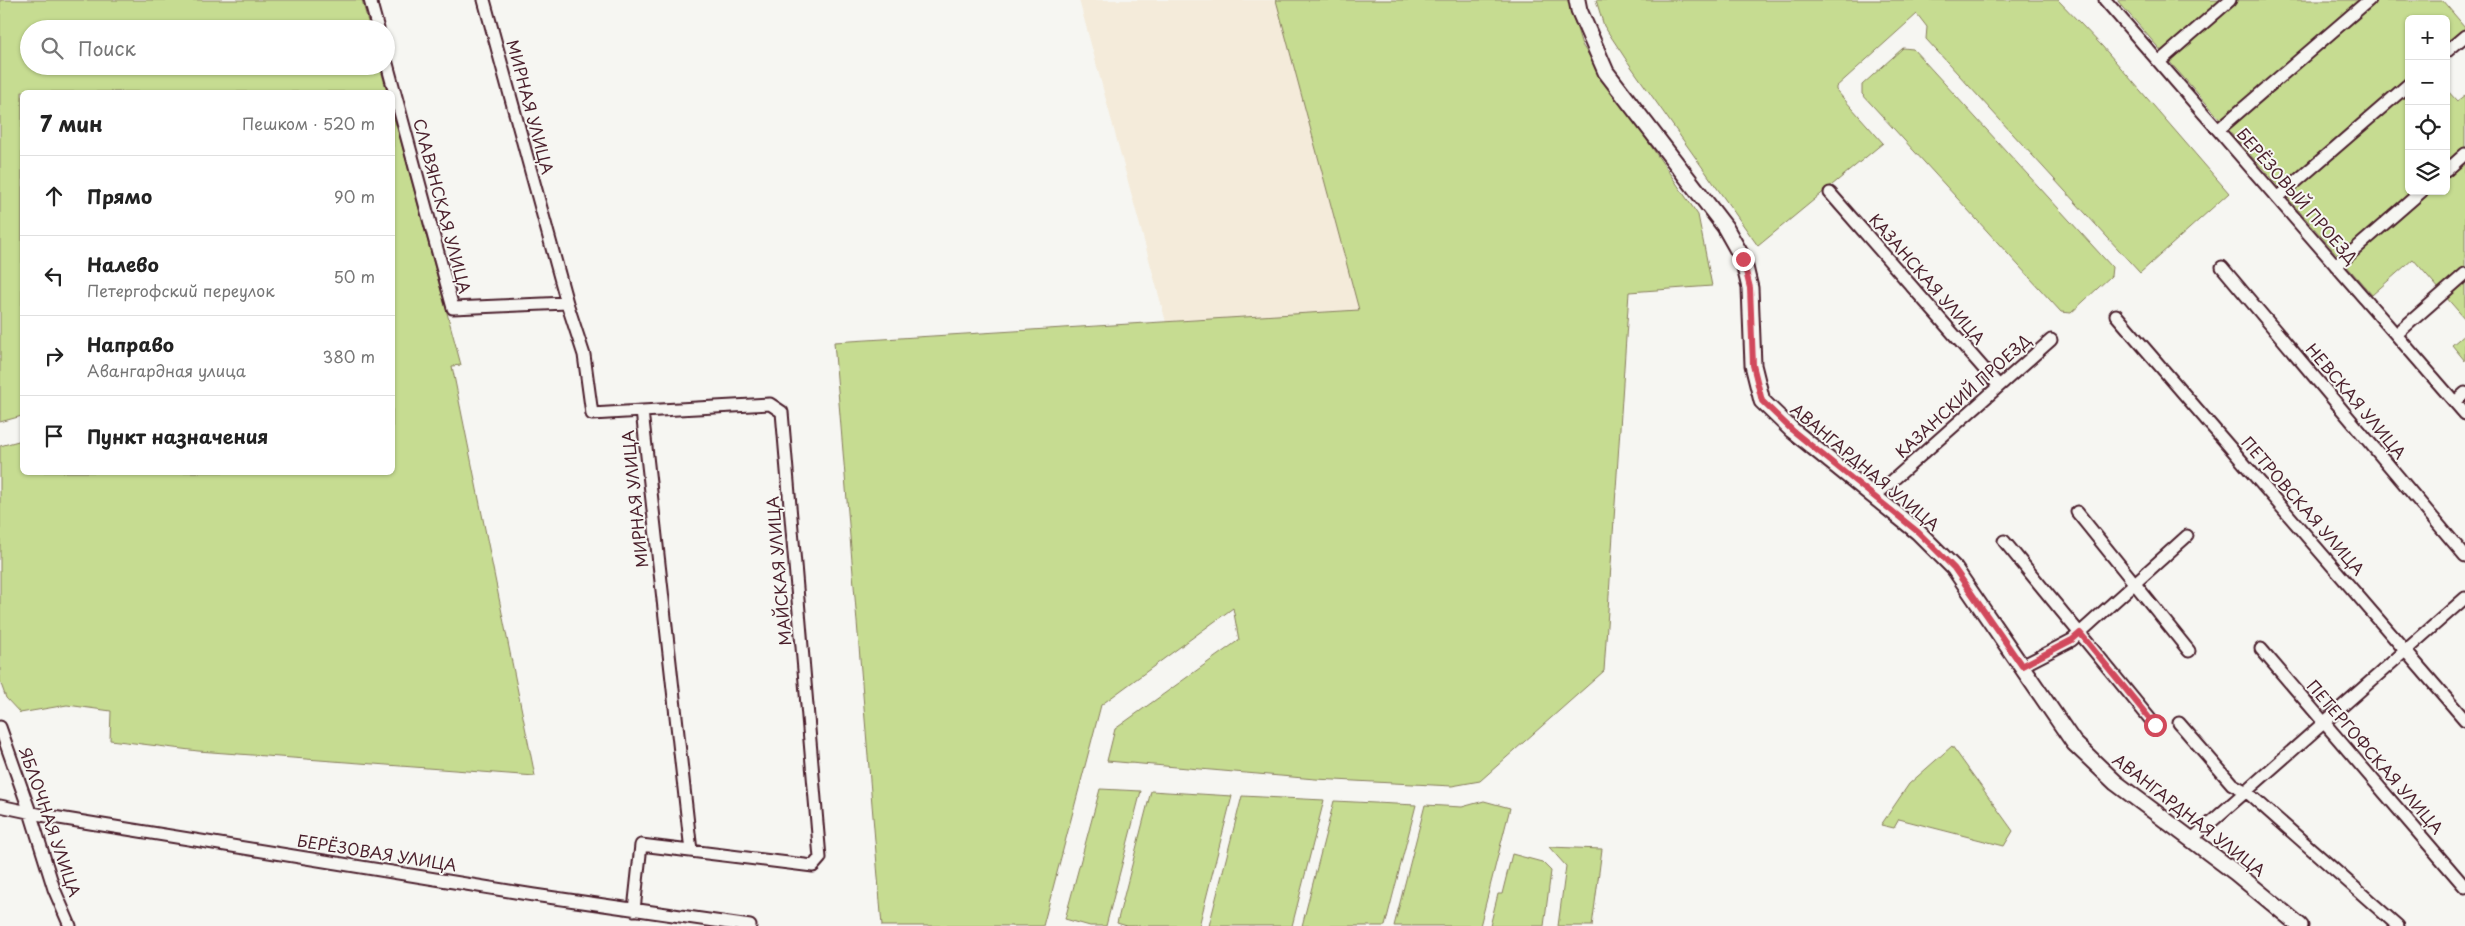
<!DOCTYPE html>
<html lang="ru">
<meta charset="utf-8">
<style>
:root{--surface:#fff;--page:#f6f6f6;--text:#222;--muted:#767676;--line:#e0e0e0}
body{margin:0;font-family:"Playpen Sans",sans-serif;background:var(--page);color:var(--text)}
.controls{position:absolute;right:15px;top:15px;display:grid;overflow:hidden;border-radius:8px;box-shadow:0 1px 4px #0004}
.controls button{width:45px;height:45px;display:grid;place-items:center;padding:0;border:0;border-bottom:1px solid var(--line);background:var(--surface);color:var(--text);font:25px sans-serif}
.stop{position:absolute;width:15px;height:15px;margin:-11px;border:4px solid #d1495b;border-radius:50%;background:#fff}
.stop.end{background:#d1495b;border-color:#fff;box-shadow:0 1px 5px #0008}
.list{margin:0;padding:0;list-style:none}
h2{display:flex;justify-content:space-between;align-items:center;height:65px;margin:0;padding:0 20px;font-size:21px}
h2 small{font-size:16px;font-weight:400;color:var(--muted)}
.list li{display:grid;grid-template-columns:32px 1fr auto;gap:15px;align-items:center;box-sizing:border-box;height:80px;padding:0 20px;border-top:1px solid var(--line)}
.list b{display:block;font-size:19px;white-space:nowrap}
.list p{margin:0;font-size:16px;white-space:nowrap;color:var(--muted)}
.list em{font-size:16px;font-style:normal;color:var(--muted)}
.icon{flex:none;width:28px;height:28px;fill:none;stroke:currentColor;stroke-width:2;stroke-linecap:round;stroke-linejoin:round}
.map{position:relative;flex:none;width:2465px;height:926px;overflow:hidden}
.search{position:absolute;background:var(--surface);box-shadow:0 1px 4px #0004;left:20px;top:20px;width:375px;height:55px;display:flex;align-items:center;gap:12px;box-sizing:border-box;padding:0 18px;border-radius:28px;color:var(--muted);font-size:19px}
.panel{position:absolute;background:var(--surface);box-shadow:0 1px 4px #0004;left:20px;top:90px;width:375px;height:385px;border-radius:8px}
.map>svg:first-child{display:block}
.built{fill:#f4ebda}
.green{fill:#c6dc91;stroke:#887e5e}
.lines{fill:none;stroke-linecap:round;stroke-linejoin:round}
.street-casing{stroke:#4a1f2b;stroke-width:15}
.secondary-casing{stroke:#4a1f2b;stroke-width:19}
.street{stroke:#f6f6f2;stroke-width:11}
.secondary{stroke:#f6f6f2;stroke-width:15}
.route{stroke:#d1495b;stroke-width:6}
.labels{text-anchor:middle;stroke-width:4;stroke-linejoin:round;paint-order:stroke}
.street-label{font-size:16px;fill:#4a1f2b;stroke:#f6f6f2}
</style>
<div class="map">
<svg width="2465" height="926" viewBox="0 0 2465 926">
<rect width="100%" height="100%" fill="#f6f6f2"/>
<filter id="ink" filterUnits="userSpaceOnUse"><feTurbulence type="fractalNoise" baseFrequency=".02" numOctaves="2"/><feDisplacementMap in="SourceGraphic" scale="10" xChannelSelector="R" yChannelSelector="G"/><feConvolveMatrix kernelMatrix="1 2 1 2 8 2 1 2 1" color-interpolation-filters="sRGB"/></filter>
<g filter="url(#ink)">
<path class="built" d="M1079,0H1276L1359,310L1166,322Z"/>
<path class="green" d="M0,0H362L370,29H29V66H380L387,92H22V416L0,422Z
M1276,0H1568L1582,45L1698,215L1712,286L1629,292L1604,671L1480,781L1452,786L1315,779L1107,761L1115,729L1239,640L1233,608L1101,705L1043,926H882L834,342L1359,310Z
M1596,0H2058L2102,46L2229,193L2140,273L1926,39L1927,27L1917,14L1836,87V90L1883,143L1758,246L1625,58L1604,26Z
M2117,0H2224L2163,53Z
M2237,0H2362L2222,121L2168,60Z
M2375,0H2442L2465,27V30L2446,46V19H2409V79L2281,190L2227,128Z
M1903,48L1913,49L2112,267L2111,276L2071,313L2061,312L1862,94V85Z
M2446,89L2457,101L2465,95V149L2446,166Z
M2409,90V191H2417L2340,258L2286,196Z
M393,112L461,365L452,366L535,776L198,751L110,740L111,711L67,705L20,713L6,698L0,681V446L22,440V472H392Z
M2465,160V269L2440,290L2413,259L2372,295L2345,264L2429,191H2446V177Z
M2465,280V319L2445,296Z
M2465,334V361L2452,345Z
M1952,746L2013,831L2004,846L1899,819L1894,828L1881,825L1909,784Z
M1100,789L1141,791L1106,926H1090L1065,919Z
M1151,791L1232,796L1199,926H1127L1117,923Z
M1242,796L1324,800L1292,926H1209Z
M1334,801L1416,805L1385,926H1302Z
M1484,801L1510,808L1480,926H1394L1425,805L1462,807Z
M1549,847L1602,849L1592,926H1558L1566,866Z
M1512,854L1542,862L1551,871L1544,926H1490L1498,894H1502Z"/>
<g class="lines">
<g class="street-casing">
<path id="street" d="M370,0L378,29
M484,0L567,303L584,355L592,414L642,411L691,851
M2105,0L2465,414
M2446,52L2465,36
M386,60L453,308L567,303
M2159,62L2230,0
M2218,130L2369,0
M2446,171L2465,154
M1830,193L1999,386
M2277,198L2409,84
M2336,266L2422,191
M2222,267L2465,556
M2116,315L2465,720
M2400,331L2465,274
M2455,402L2465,393
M1874,497L2051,340
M2077,512L2189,651
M2004,541L2155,725
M2261,649L2465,887
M2022,666L2072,640L2187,536
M2179,723L2232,784L2247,792L2398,926
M0,727L30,812L54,889L70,926
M0,806L47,816L534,895L750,926
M2192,839L2465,598
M634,910L641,845L813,866L820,858L782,412L770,404L642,411"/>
</g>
<g class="secondary-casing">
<path id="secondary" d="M1577,0L1579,10L1606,72L1725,227L1743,259L1750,288L1753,365L1762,401L1792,430L1918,532L1954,568L2074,743L2116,783L2236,873L2300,926"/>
</g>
<use href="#street" class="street"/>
<use href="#secondary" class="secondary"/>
</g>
</g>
<g class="lines" filter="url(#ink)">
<path class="route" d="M1743,259L1750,288L1753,365L1762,401L1792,430L1918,532L1954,568L2022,666L2072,640L2080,633L2155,725"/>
</g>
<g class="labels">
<g class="street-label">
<text transform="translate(530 107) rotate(75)" y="6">МИРНАЯ УЛИЦА</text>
<text transform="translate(2297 196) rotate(49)" y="6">БЕРЁЗОВЫЙ ПРОЕЗД</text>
<text transform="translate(442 206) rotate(75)" y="6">СЛАВЯНСКАЯ УЛИЦА</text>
<text transform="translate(1927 279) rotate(49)" y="6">КАЗАНСКАЯ УЛИЦА</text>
<text transform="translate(1963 396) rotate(-42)" y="6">КАЗАНСКИЙ ПРОЕЗД</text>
<text transform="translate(2356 401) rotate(50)" y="6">НЕВСКАЯ УЛИЦА</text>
<text transform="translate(1865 467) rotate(40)" y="6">АВАНГАРДНАЯ УЛИЦА</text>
<text transform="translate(635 499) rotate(-96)" y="6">МИРНАЯ УЛИЦА</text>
<text transform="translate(2303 506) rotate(49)" y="6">ПЕТРОВСКАЯ УЛИЦА</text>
<text transform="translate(779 571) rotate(-95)" y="6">МАЙСКАЯ УЛИЦА</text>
<text transform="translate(2375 757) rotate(49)" y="6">ПЕТЕРГОФСКАЯ УЛИЦА</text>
<text transform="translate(2189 815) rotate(38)" y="6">АВАНГАРДНАЯ УЛИЦА</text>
<text transform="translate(50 822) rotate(71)" y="6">ЯБЛОЧНАЯ УЛИЦА</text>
<text transform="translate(377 853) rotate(9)" y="6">БЕРЁЗОВАЯ УЛИЦА</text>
</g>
</g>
</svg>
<div class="controls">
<button>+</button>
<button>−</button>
<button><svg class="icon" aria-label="locate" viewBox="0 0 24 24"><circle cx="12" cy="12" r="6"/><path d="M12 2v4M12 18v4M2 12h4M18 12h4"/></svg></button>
<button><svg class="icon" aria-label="layers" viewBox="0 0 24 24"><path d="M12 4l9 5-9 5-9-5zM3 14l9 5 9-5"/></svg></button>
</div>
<div class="stop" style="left:2155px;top:725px"></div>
<div class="stop end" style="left:1743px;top:259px"></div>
<div class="search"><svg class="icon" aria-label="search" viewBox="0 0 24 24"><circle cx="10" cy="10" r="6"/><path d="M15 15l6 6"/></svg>Поиск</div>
<section class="panel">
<h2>7 мин<small>Пешком · 520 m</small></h2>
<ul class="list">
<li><svg class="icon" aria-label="ahead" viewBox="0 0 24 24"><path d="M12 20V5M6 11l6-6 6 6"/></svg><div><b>Прямо</b></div><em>90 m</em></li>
<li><svg class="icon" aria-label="left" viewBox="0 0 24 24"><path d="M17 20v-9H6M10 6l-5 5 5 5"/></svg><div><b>Налево</b><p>Петергофский переулок</p></div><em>50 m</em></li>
<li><svg class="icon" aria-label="right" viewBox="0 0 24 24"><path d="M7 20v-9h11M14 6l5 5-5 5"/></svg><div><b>Направо</b><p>Авангардная улица</p></div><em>380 m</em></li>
<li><svg class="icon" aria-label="arrive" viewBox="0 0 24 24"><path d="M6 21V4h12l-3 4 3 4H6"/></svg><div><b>Пункт назначения</b></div></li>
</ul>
</section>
</div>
